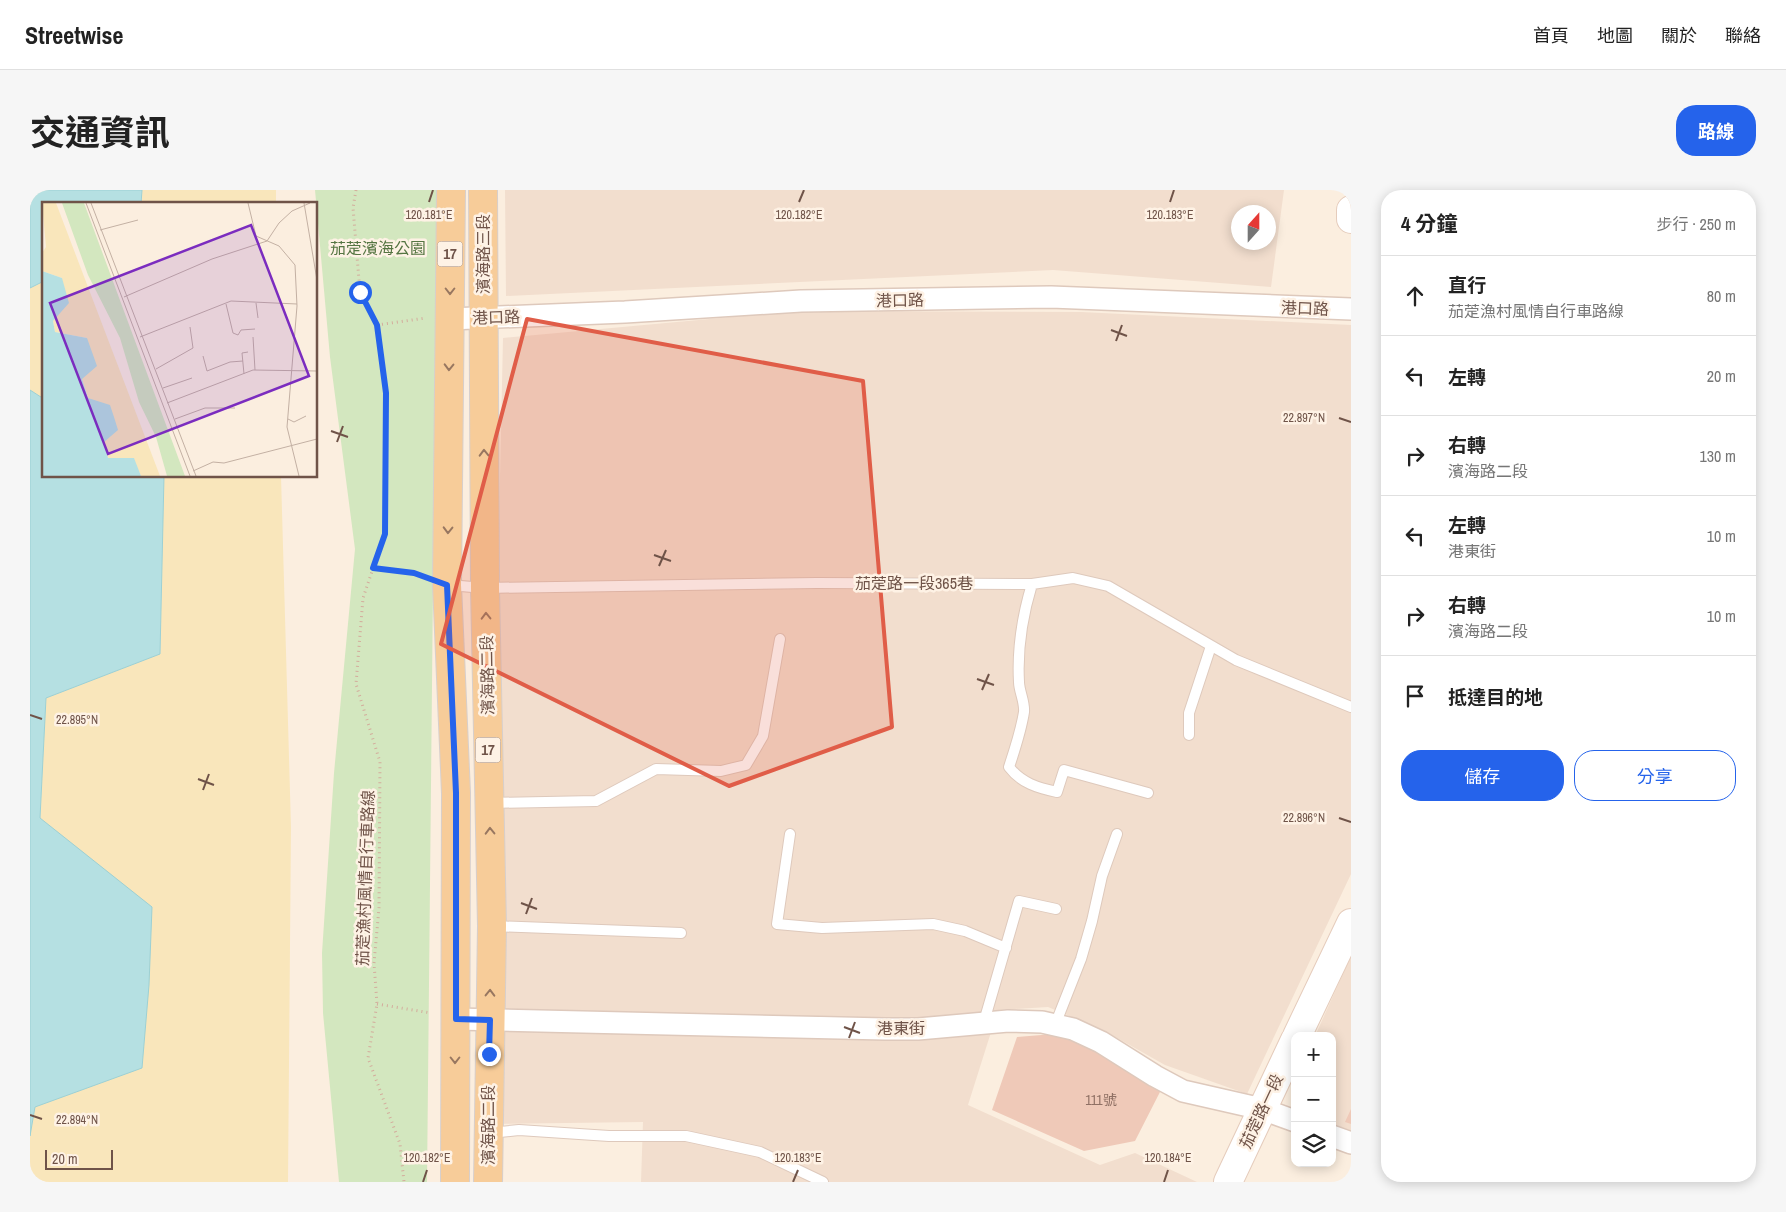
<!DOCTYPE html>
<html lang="zh-TW">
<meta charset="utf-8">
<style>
:root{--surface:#fff;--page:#f6f6f6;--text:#222;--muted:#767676;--line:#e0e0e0;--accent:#2563eb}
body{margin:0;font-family:"Archivo Narrow","Noto Sans TC",sans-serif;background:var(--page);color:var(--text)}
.controls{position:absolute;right:15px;bottom:15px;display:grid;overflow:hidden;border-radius:10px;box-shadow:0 2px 12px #0003}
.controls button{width:45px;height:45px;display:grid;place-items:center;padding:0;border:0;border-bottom:1px solid var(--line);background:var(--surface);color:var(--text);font:25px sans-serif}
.compass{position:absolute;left:1201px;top:15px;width:45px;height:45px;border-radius:50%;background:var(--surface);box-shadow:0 2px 12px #0003;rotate:21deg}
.scale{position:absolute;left:15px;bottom:12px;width:68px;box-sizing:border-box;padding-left:5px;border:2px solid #6f5348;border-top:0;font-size:14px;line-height:18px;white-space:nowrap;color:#6f5348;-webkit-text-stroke:4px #fef2e5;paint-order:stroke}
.stop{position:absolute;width:15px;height:15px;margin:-11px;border:4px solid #2563eb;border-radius:50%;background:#fff}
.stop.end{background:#2563eb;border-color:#fff;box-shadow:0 1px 5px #0008}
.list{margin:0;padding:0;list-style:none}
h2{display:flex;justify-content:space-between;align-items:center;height:65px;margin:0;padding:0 20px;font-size:21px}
h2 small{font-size:16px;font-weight:400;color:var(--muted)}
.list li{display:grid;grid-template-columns:32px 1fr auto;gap:15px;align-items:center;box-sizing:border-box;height:80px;padding:0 20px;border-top:1px solid var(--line)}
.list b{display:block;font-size:19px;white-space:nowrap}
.list p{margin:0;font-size:16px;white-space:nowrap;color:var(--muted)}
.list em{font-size:16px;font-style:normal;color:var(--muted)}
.actions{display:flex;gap:10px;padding:15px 20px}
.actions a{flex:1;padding:11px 0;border:1px solid var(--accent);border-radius:20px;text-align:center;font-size:18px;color:var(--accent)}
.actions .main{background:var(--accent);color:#fff}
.icon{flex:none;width:28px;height:28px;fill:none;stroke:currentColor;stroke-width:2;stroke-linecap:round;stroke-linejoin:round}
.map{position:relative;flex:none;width:1321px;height:992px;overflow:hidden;border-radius:20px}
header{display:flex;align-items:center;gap:30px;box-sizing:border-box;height:70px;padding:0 25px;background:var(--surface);border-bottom:1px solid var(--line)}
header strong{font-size:24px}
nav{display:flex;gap:28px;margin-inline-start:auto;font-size:18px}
.intro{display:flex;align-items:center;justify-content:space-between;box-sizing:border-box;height:120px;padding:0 30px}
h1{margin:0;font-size:35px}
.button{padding:12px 22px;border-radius:20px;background:var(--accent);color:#fff;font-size:18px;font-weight:700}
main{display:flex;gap:30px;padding:0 30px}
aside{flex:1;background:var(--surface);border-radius:20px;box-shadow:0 2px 12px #0003}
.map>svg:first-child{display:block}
.residential{fill:#f2dece;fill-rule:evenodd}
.green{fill:#d3e7bf}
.sand{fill:#f9e6bb}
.water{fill:#b5e0e2;stroke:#9cd0d4}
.building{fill:#efc9b8}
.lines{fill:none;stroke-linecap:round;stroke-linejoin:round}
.lane-casing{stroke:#dec9bc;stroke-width:12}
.street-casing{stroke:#dec9bc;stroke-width:24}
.secondary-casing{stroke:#e5ccbc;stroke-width:30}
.primary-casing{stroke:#d7cfcc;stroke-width:30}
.path{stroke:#d3ac9c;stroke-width:3;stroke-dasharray:1 4;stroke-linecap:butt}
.lane{stroke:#fff;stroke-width:10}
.street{stroke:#fff;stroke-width:21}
.secondary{stroke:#fff;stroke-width:28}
.primary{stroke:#f7cc99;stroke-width:28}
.oneway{stroke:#987760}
.route{stroke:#2563eb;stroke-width:6}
.marked{fill:#e05d48;fill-opacity:0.2;stroke:#e05d48;stroke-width:4;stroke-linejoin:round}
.ticks{fill:none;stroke:#6f5348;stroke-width:2}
.labels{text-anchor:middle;stroke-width:5;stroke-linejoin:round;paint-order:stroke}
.number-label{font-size:14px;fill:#8f7064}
.shield{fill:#fef2e5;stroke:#9a8377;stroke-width:1}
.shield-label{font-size:15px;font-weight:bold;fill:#6f5348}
.park-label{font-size:16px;fill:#557542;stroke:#fef2e5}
.street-label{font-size:16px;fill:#6f5348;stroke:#fef2e5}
.inset-road{fill:none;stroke:#c3b0a3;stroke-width:1}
.view{fill:#7b2cbf;fill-opacity:0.15;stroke:#7b2cbf;stroke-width:2.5}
.inset-edge{fill:none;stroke:#6f5348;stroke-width:2.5}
.ticks-label{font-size:12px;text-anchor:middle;fill:#6f5348;stroke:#fef2e5;stroke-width:5;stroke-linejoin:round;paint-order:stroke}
</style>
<header>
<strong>Streetwise</strong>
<nav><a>首頁</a><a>地圖</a><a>關於</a><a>聯絡</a></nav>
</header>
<div class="intro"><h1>交通資訊</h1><a class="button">路線</a></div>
<main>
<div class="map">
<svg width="1321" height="992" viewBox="0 0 1321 992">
<rect width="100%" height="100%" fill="#fbeedf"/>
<path class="residential" d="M475,0H1254L1241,97L1023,80L476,106ZM1238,22V52H1208V22Z
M768,121L1051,122L1321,135V684L1217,904L1135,875L1073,840L1018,817L968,820L938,915L1070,975L1105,963L1167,992H611L613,932L456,934L473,148Z
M1321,766V941L1302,933V846H1285Z"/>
<path class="green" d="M285,0H407L397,992H309L293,823L292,763L304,583L325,359L300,167Z"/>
<path class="sand" d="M112,0H246V14H111Z
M14,91V209L0,200V98Z
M134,286H251L261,637L258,992H0V946L4,917L112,877L121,718L10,629L16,508L130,464Z"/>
<path class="water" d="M0,0H112L111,14H14V91L0,98Z
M0,200L14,209V286H134L130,464L16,508L10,628L122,717L119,795L112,878L5,917L0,946Z"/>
<path class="building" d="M1036,843L1131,900L1105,951L1054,961L962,920L987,847Z
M1321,919V934L1315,932Z"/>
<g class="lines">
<g class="lane-casing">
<path id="lane" d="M1002,394C992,427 987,457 989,492C989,501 995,512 994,522C991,541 985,559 979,577C991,593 1008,598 1027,602L1034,580L1118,603
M418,395L455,398L787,393L1002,394L1043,388L1078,396L1206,470L1321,517
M1159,545V523L1181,456
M460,613L566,611L626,579L691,581L716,575L733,546L750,449
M760,644L747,734L792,738L903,734L935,741L976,758
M462,736L651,743
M953,835L989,711L1026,719
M1025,835L1051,769L1062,731L1072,686L1087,644
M460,943L489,940L579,946H656L730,962L793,992"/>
</g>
<g class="street-casing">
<path id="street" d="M420,129L595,122L771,111L1021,107L1321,119
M426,829L855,839H888L978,831L1012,832L1043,839L1071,852L1125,886L1153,901L1232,919L1265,931
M1302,946L1321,953"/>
</g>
<g class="secondary-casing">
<path id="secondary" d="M1321,20V29
M1267,846L1321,733
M1198,992L1265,850"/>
</g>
<g class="primary-casing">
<path id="primary" d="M421,0L417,395L426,603L425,992
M453,0L455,398L462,736L458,992"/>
</g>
<path class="path" d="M326,0L323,18L330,102L347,135L356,203L355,343L333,408L326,494L350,572L349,718L344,773L347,814L338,868L370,954L374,992
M347,135L396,128
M343,378L384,383L393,386
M347,814L401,823"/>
<use href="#lane" class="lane"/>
<use href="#street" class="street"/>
<use href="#secondary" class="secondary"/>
<use href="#primary" class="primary"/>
</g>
<defs><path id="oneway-chevron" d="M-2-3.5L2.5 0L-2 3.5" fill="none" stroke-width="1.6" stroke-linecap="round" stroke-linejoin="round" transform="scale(1.25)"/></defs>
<g class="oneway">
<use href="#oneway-chevron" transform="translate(420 101) rotate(90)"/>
<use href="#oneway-chevron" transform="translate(419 177) rotate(91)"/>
<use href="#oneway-chevron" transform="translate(454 263) rotate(-91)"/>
<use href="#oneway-chevron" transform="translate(418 340) rotate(91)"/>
<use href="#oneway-chevron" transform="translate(456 426) rotate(-91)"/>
<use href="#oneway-chevron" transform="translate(460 641) rotate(-91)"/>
<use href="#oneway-chevron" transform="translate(460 803) rotate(-89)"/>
<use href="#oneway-chevron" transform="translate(425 870) rotate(90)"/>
</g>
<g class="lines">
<path class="route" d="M330,102L347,135L356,203L355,344L343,378L384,383L417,395L426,603V829L460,830L459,864"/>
</g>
<path class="marked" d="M497,129L833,191L862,537L699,596L411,454Z"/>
<path class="ticks" d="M399,12L403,0M769,12L774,0M1140,12L1144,0M1081,140L1097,146M1086,151L1092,135M1309,228L1321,232M301,241L318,247M307,252L313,236M624,365L641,371M629,376L636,360M947,489L964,495M952,500L959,484M0,525L12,529M168,589L184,595M173,600L179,584M1309,628L1321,632M491,713L507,719M496,724L502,708M814,837L830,843M819,848L825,832M0,925L12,929M393,992L397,980M763,992L768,980M1134,992L1138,980"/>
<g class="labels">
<g class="number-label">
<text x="1071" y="915">111號</text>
</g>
<g class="shield">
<rect x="407.5" y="51.5" width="25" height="25" rx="4"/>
<rect x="445.5" y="547.5" width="25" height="25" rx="4"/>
</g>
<g class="shield-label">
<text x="420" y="69">17</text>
<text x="458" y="565">17</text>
</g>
<g class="park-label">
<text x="348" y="64">茄萣濱海公園</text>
</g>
<g class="street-label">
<text transform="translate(453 64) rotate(-90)" y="6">濱海路三段</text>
<text transform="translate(870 110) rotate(-1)" y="6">港口路</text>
<text transform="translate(1275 118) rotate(2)" y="6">港口路</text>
<text transform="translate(466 127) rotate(-2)" y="6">港口路</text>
<text x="884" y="399">茄萣路一段365巷</text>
<text transform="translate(457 485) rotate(-91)" y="6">濱海路二段</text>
<text transform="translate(335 688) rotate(-88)" y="6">茄萣漁村風情自行車路線</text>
<text x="871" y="844">港東街</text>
<text transform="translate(1231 921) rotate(-65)" y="6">茄萣路一段</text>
<text transform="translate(458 935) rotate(-90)" y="6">濱海路二段</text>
</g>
</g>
<g transform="translate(12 12)">
<rect width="275" height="275" fill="#fbeedf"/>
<path d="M20,1H42L143,274H125L114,235L97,200L78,136L46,73Z" fill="#d3e7bf"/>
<path d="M0,1H14L118,274H99L91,256H66L40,177L45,136L13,130L11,119L20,76L0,69V51L4,45Z" fill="#f9e6bb"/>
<path d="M0,69L20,76L27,101L11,119L13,130L45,136L55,164L40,177L46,196L68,203L72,215L76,228L62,240L66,256H92L99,274H0Z" fill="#b5e0e2"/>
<path class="inset-road" d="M44,1L148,274M49,1L154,274M206,1L214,34L237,44L253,63L255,104L245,225L257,274M262,1L275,78M58,28L96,18M225,39L237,21L250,9L268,1M82,95L170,57L225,39M214,101L216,116M184,102L191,131L196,133L199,128L213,127M98,135L189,99L255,102M211,135L213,168M161,154L165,169L188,160L201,159M114,167L151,146L148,125M202,172L200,151L206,150M121,186L150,176M125,201L211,168L275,169M133,217L163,206H193M246,217L252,220L264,214M151,269L171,260L182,261L275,237"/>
<path class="view" d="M209,23L267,174L66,252L8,101Z"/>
<rect width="275" height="275" class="inset-edge"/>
</g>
<g class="ticks-label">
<text x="399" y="29">120.181°E</text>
<text x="769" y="29">120.182°E</text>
<text x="1140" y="29">120.183°E</text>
<text x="1274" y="232">22.897°N</text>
<text x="47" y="534">22.895°N</text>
<text x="1274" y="632">22.896°N</text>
<text x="47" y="934">22.894°N</text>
<text x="397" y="972">120.182°E</text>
<text x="768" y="972">120.183°E</text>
<text x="1138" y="972">120.184°E</text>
</g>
</svg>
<div class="controls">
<button>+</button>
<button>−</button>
<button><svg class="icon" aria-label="layers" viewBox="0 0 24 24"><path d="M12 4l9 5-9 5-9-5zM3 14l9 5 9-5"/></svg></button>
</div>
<svg class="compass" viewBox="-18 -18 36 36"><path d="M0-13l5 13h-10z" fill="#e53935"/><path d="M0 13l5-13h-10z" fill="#767676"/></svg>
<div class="scale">20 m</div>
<div class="stop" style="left:330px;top:102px"></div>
<div class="stop end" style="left:459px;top:864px"></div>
</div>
<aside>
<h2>4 分鐘<small>步行 · 250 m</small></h2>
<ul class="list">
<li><svg class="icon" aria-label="ahead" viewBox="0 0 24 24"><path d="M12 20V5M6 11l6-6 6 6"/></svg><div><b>直行</b><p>茄萣漁村風情自行車路線</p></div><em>80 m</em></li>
<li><svg class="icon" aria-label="left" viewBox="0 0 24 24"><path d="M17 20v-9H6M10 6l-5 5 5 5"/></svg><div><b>左轉</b></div><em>20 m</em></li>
<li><svg class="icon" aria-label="right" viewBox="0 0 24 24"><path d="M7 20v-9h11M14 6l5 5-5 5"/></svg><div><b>右轉</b><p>濱海路二段</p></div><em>130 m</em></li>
<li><svg class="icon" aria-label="left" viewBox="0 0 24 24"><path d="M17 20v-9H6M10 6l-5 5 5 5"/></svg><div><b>左轉</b><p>港東街</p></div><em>10 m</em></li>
<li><svg class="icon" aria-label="right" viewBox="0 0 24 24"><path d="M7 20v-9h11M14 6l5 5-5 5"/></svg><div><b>右轉</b><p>濱海路二段</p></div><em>10 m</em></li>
<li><svg class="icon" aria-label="arrive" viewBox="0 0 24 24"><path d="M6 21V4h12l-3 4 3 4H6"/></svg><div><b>抵達目的地</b></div></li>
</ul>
<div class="actions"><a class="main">儲存</a><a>分享</a></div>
</aside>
</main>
